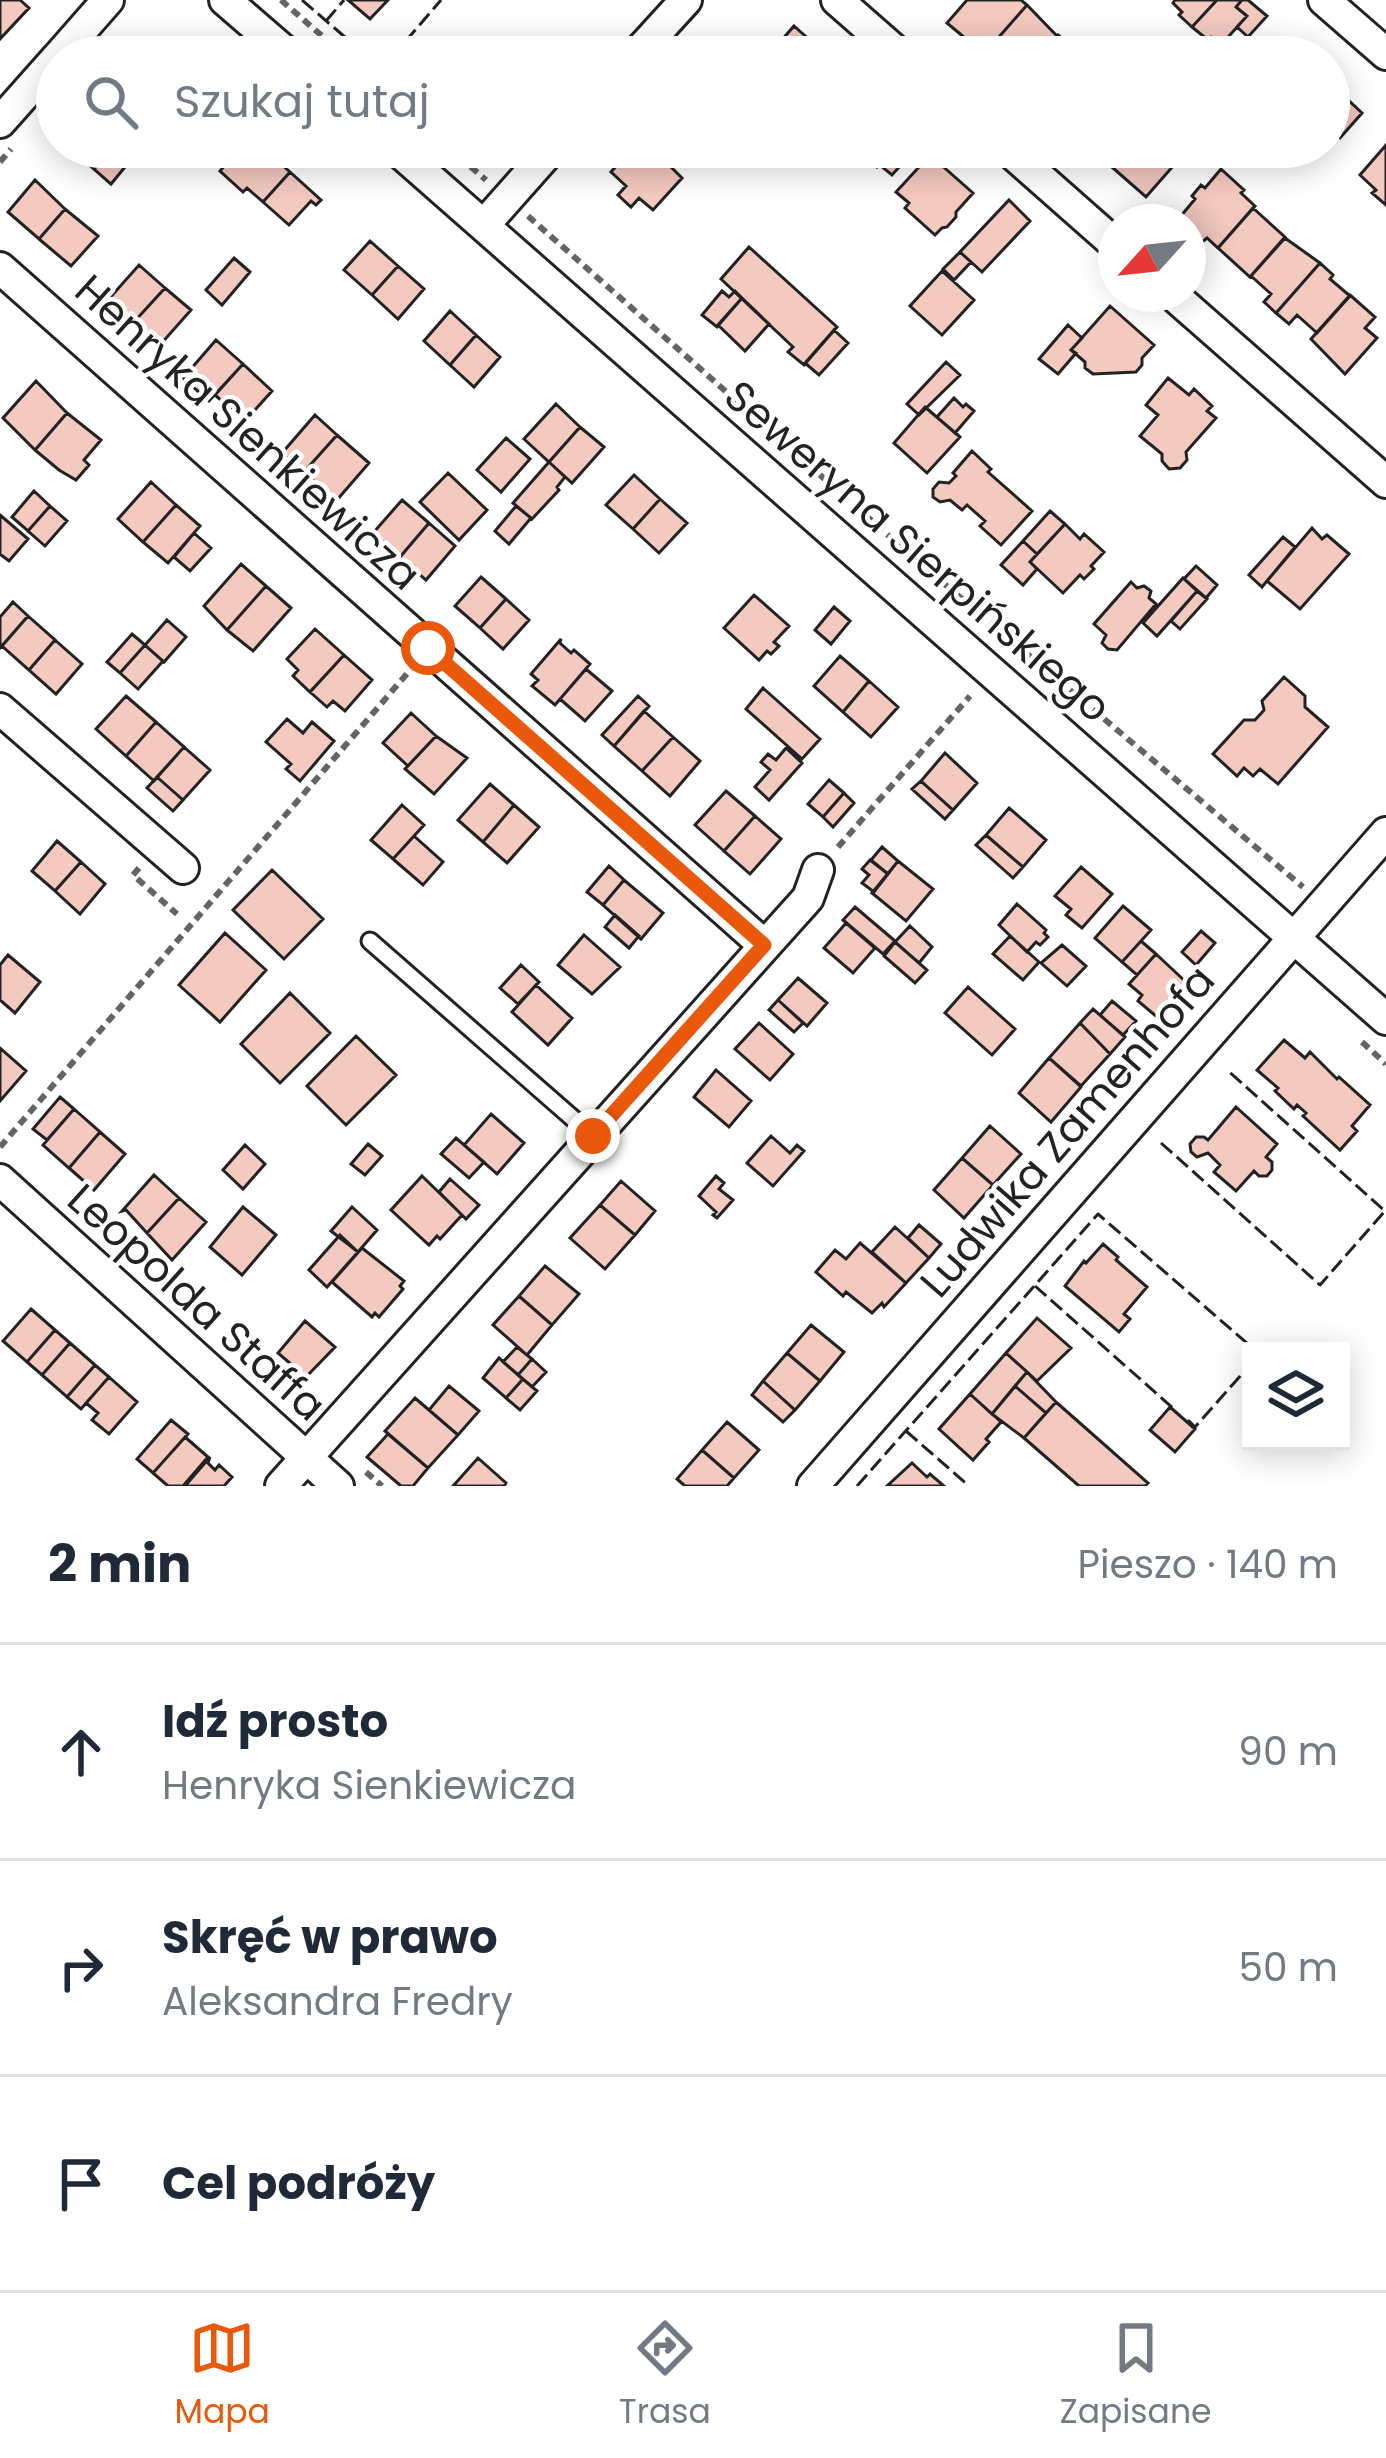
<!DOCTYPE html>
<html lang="pl">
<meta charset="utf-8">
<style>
:root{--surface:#fff;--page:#f6f6f7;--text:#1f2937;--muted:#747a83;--line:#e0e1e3;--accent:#ea580c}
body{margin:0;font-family:Poppins,sans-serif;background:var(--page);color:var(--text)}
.controls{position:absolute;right:36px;bottom:36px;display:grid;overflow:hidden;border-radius:0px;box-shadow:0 6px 30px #0003}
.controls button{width:108px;height:108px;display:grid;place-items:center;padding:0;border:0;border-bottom:3px solid var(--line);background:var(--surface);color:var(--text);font:60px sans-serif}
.compass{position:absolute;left:1098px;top:204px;width:108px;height:108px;border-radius:50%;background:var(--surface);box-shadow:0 6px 30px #0003;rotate:243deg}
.stop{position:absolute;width:36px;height:36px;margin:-27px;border:9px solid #ea580c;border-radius:50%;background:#fff}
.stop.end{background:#ea580c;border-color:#fff;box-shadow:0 3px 12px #0008}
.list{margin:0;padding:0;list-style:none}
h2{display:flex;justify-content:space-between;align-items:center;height:156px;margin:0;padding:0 48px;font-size:51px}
h2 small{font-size:39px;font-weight:400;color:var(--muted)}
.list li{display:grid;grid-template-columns:78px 1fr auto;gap:36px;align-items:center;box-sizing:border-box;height:216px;padding:0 48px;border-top:3px solid var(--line)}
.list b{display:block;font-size:45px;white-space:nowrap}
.list p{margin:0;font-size:39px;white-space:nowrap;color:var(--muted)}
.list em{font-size:39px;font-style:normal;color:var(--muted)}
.icon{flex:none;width:66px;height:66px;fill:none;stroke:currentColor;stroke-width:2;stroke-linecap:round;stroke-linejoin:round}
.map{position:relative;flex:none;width:1386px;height:1486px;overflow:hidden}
.search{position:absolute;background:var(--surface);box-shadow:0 6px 30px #0003;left:36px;right:36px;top:36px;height:132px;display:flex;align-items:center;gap:30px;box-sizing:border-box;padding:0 42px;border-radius:66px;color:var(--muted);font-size:45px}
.sheet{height:804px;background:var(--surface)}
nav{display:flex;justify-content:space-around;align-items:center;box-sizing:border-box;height:168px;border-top:3px solid var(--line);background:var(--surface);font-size:33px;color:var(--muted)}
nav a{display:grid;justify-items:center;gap:6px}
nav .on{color:var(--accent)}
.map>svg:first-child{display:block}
.building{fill:#f3c9c0;stroke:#222;stroke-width:3}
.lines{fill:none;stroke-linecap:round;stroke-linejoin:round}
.lane-casing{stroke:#222;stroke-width:21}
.street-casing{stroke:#222;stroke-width:36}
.path{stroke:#646464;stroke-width:6;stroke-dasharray:9 6;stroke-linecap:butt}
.lane{stroke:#fff;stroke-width:15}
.street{stroke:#fff;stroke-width:30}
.fence{stroke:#222;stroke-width:3;stroke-dasharray:15 6;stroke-linecap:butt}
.route{stroke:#ea580c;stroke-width:15}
.labels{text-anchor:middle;stroke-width:9;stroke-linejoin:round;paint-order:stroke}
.street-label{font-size:42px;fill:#222;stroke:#fff}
</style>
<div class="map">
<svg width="1386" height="1486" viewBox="0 0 1386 1486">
<rect width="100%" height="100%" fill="#fff"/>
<path class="building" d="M0,0H20L29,8L0,39Z
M348,0H388L370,19Z
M967,0H1021L1027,5L984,54L947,23Z
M1175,0H1217L1192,27L1179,15L1182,12L1173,3Z
M1217,0H1242L1236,7L1247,16L1220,46L1211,37L1208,40L1192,27Z
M1242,0H1248L1267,16L1248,37L1237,27L1247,16L1236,7Z
M1027,5L1057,36L1038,57H987L984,54Z
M794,26L812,42L827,57H777L779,54L774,49Z
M1058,35L1083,57H1038Z
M149,42L166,57H135Z
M1330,74L1344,87L1336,96L1343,102L1346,98L1362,113L1340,138L1336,136L1329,144Z
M1386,145V205L1372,193L1376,190L1360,175Z
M69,147H113L94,169Z
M113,147H135L139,150L111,184L94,169Z
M245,147H262L290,172L263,202L247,188L243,192L220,171L236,152L239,154Z
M633,147H648L658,155L665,147H680L683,150L670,166L682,178L653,210L639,198L631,207L618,195L626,186L611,172Z
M854,147H917L892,175L880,165L877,167Z
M1105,147H1131L1113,168L1101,158L1108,150Z
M1131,147H1186L1188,149L1146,197L1113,168Z
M930,155L973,193L956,212V217L947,227L942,228L935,235L905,208L909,203L896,192Z
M1221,169L1244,190L1241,193L1255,206L1218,248L1207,238L1201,243L1195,242L1192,235L1194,230L1180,217L1195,199L1192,196L1201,185L1205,188Z
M290,172L321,200L316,205L311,201L289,225L263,202Z
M35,180L65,209L39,239L8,212Z
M1009,200L1030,221L982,272L960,252Z
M1253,208L1285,237L1250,277L1218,248Z
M65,209L98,236L71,266L39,239Z
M1285,238L1320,263L1276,313L1264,302L1271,294L1251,276Z
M370,241L398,266L372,295L344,270Z
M749,247L837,327L804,365L788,352L793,347L721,279Z
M960,252L971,262L954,280L943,269Z
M234,258L250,272L222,305L206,290Z
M1320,263L1333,275L1330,279L1350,296L1317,333L1297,315L1289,324L1276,313Z
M139,265L165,288L133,323L107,301Z
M398,266L424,289L398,319L372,295Z
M942,271L974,300L942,335L910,306Z
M165,288L191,310L160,345L133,323Z
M722,291L729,297L735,291L742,298L717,327L702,315Z
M1350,295L1375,317L1365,328L1377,338L1345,374L1311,339Z
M742,298L769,324L745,351L718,325Z
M1110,306L1154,345L1142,358V365L1136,372L1093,374L1085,368V362L1071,350Z
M450,311L476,335L450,365L424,341Z
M1068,325L1082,338L1071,350L1076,353L1058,374L1039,359Z
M834,330L848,343L819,375L805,363Z
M476,335L500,357L474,387L450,365Z
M216,340L243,364L209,401L183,378Z
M946,362L960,375L919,415L907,404Z
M243,364L272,391L245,421L215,395Z
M1168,378L1189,395L1194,389L1212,406L1207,411L1216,418L1186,452L1187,460L1180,468L1169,469L1162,461V454L1140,436L1158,415L1146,405Z
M36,381L67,413L35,450L3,418Z
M954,398L963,407L966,404L974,411L955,433L937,417Z
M556,404L580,427L549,462L524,439Z
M925,407L960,437L927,473L894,443Z
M67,413L101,440L84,460L89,465L76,480L59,470L35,450Z
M315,415L337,435L304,472L282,453Z
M580,427L604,447L572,483L549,462Z
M337,435L369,463L336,501L304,472Z
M506,438L530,459L501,492L477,470Z
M972,451L991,469L988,472L1032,511L1001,545L980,526L985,521L967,505L962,510L950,500L940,502L933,497V489L939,482L949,483L956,476L953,473Z
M549,462L565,477L557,487L559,490L532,519L513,503Z
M448,473L487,510L459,540L420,502Z
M634,475L660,499L633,529L606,505Z
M151,482L176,505L143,542L118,519Z
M34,491L50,506L28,531L12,517Z
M660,499L687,523L659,553L633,529Z
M402,500L429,523L400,557L373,533Z
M176,505L200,526L168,563L143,542Z
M50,506L67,521L45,546L28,531Z
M516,506L531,518L509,544L495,531Z
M1050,511L1065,524L1037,554L1023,541Z
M0,515L28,539L9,561L0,554Z
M429,523L455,546L426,580L400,557Z
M1065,524L1080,539L1084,534L1104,552L1091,566L1094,569L1084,579L1080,575L1063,593L1030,562Z
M1312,528L1322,539L1327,535L1349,554L1300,609L1267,581Z
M194,533L211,548L190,571L174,557Z
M1283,537L1295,547L1262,587L1249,575Z
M1023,541L1037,554L1030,562L1037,569L1023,585L1001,565Z
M241,564L266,586L227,630L204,606Z
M1196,566L1217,585L1206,598L1184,579Z
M481,577L506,599L480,628L455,606Z
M1183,578L1197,591L1157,636L1143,623Z
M1131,582L1137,588L1144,586L1151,591L1149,598L1156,604L1117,650L1108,649L1102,643L1106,635L1094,624Z
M266,586L291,608L253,651L227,630Z
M1197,591L1207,599L1180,629L1171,621Z
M754,595L789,626L774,642L779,646L771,654L767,651L759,660L724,628Z
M506,599L529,620L503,649L480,628Z
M13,602L28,616L0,648V617Z
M834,607L850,621L831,644L815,630Z
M28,616L55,640L29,670L2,646Z
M167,620L186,637L164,662L145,645Z
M315,629L344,655L310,692L293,676L298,670L287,659Z
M132,634L145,645L120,673L107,662Z
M561,639L560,643L571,653L574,650L590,664L555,705L532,686L538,680L531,674Z
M55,640L82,664L56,694L29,670Z
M145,645L163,661L138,689L120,673Z
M344,655L372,680L345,711L333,701L327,707L310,692Z
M840,656L869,681L843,712L814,686Z
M586,669L612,691L585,721L560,699Z
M1284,677L1305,696V707L1328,727L1278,784L1260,769L1253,776L1244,768L1237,776L1213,754L1244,720H1255L1264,710L1262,701Z
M869,681L898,707L871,737L843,712Z
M763,688L820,739L802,759L746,709Z
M126,696L156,722L126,756L96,729Z
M638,696L649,706L614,746L602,735Z
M644,711L673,737L642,771L614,746Z
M411,713L436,736L408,766L383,743Z
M287,719L303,733L312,722L334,741L300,781L286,769L291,764L266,742Z
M156,722L184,747L154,781L126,756Z
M436,736L467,758L434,794L405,769Z
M673,737L700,761L670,796L642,771Z
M184,747L210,770L183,800L157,777Z
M786,748L802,763L769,800L755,787L770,770L761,762L768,754L776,760Z
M945,753L977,783L953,810L921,781Z
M157,777L183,800L173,811L147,788Z
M829,780L844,793L823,817L808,804Z
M921,781L953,810L945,819L912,789Z
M490,784L514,805L483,842L458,820Z
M726,791L755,816L724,851L695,825Z
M844,793L854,803L833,827L823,817Z
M402,805L424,825L393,859L371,840Z
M514,805L539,827L507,863L483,842Z
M1009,808L1046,840L1023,867L986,835Z
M755,816L781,839L750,874L724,851Z
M986,835L1023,867L1013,878L976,845Z
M414,836L443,862L423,885L393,859Z
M57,841L81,862L55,891L32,871Z
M882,847L898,861L888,874L871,860Z
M870,860L888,874L874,892L862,883L869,875L862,869Z
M898,861L933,889L906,921L872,893Z
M81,862L105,884L80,914L55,891Z
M609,866L624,880L603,905L587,892Z
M1081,867L1112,894L1082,928L1066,915L1071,909L1055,896Z
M272,870L323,919L284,959L233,910Z
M624,880L663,913L641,939L603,905Z
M1017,904L1046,930L1044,933L1048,937L1040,945L1036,942L1027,952L999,925Z
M1123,906L1151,930L1122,962L1095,938Z
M855,907L895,941L883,954L843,920Z
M615,915L639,936L629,948L605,927Z
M846,923L875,948L853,973L824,948Z
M910,926L932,947L919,963L895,942Z
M1201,931L1215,943L1196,965L1182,952Z
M225,933L266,970L220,1022L179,985Z
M584,935L620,967L592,994L558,965Z
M1010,936L1039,962L1023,980L993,954Z
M1141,941L1156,954L1137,975L1122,962Z
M895,942L927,970L915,983L884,956Z
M1062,945L1086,966L1067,986L1041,963Z
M1156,954L1187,983L1157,1017L1138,1001L1142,995L1129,984Z
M8,955L40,982L15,1013L0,1000V965Z
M521,965L539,982L518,1004L500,988Z
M798,978L827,1003L807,1026L778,1000Z
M536,985L572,1018L548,1045L512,1012Z
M968,987L1015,1029L992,1055L945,1013Z
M290,993L330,1033L280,1083L241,1044Z
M778,1000L803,1023L794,1032L769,1010Z
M1112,1001L1136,1021L1123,1035L1100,1015Z
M1093,1009L1125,1037L1110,1054L1080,1023Z
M759,1023L793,1054L770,1080L735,1049Z
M1080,1023L1110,1054L1081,1086L1049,1058Z
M356,1036L396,1075L346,1125L307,1086Z
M1284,1040L1305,1058L1310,1052L1337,1079L1339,1077L1370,1105L1352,1126L1357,1131L1340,1150L1303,1116L1306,1113L1297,1105L1294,1109L1275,1091L1278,1088L1257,1070Z
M0,1048L26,1071L0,1101Z
M1049,1058L1081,1087L1051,1122L1019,1093Z
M716,1070L751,1101L729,1127L694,1097Z
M60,1097L74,1109L47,1140L33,1129Z
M1236,1107L1277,1144L1266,1157L1272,1162V1170L1267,1176H1259L1254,1171L1236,1191L1214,1172L1220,1165L1208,1153L1197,1157L1191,1152L1190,1144L1196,1137H1204L1208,1140Z
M74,1109L100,1132L69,1168L43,1145Z
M491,1114L524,1143L497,1174L464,1145Z
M990,1126L1021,1154L993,1185L962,1158Z
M100,1132L125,1154L94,1190L69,1168Z
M771,1136L790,1153L797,1145L804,1151L773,1186L747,1163Z
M456,1138L484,1162L469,1178L441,1154Z
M368,1144L382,1156L365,1175L351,1164Z
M245,1145L265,1164L243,1189L223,1170Z
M962,1158L993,1185L964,1218L934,1190Z
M154,1175L179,1198L147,1233L126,1210L122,1211Z
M422,1176L462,1215L440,1239L437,1236L429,1245L391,1210Z
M716,1176L724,1183L719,1189L733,1200L717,1218L713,1215L716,1212L699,1196Z
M450,1179L479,1205L466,1219L439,1192Z
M621,1181L655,1211L635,1235L600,1205Z
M179,1198L206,1222L172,1260L147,1233Z
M600,1205L635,1235L605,1269L570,1238Z
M243,1207L276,1235L242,1275L210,1247Z
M352,1207L377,1230L358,1252L331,1231Z
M919,1225L941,1244L929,1258L908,1238Z
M895,1227L929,1258L906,1283L872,1252Z
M340,1235L358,1252L327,1287L309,1270Z
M860,1243L906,1283L884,1307L882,1303L872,1313L846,1292L843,1296L816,1272L835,1250L846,1259Z
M1103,1244L1118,1257L1116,1260L1147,1287L1124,1314L1130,1319L1119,1332L1065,1286L1084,1261L1086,1263Z
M362,1248L404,1281L400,1286L403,1289L379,1317L375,1313L372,1317L332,1282Z
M545,1266L579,1294L552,1325L519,1296Z
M519,1296L552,1325L527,1355L493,1325Z
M31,1309L55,1330L27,1362L3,1341Z
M1037,1318L1071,1348L1037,1381L1006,1353Z
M305,1321L335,1347L306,1377L278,1353Z
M811,1325L844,1352L820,1381L787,1353Z
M55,1330L70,1343L42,1375L27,1362Z
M70,1343L95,1365L67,1397L42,1375Z
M517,1347L532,1359L518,1375L503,1362Z
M787,1353L820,1381L795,1410L763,1381Z
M1006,1353L1027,1372L992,1414L970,1394Z
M499,1358L523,1379L506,1398L483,1378Z
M532,1359L546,1372L532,1387L518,1375Z
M95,1365L109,1377L81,1409L67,1397Z
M1027,1372L1056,1402L1046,1413L1015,1386Z
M109,1377L137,1402L109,1434L92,1420L98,1413L86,1403Z
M523,1379L537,1391L520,1410L506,1398Z
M763,1381L795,1410L783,1422L752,1395Z
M449,1386L479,1411L458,1435L429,1410Z
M1015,1386L1046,1413L1024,1438L992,1414Z
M970,1394L1001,1422L986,1439L989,1442L973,1460L939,1429Z
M415,1398L458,1435L428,1468L385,1431Z
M1056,1402L1148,1483L1145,1486H1079L1024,1438Z
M1170,1407L1195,1429L1175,1452L1150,1430Z
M171,1420L188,1434L153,1473L137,1459Z
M727,1422L759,1450L734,1478L702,1450Z
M388,1434L428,1468L413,1486H401L367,1457Z
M185,1437L208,1457L183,1486H168L153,1473Z
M702,1450L734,1478L727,1486H685L677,1479Z
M210,1457L208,1463L215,1470L219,1465L232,1477L224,1486H185Z
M478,1458L506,1483L504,1486H453Z
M912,1463L927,1477L930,1474L944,1486H887Z"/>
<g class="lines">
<g class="lane-casing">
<path id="lane" d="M370,941L593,1136"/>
</g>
<g class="street-casing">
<path id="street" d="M225,0L291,57
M837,0L902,57
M1324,0L1386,54
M58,57L108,0
M634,57L686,0
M0,122L57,58
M394,147L1386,1019
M1005,147L1116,245
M484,225L553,147
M0,268L764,945
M1172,294L1386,482
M0,709L183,868
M0,1180L338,1486
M281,1486L808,898L818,870
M813,1486L1386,833"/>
</g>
<path class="path" d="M281,0L346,57
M348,147L368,165
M448,147L486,180
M0,162L11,149
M528,216L916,560L1303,887
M838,847L970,696
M139,868L133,875L177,914
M1362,1042L1386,1064
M0,1147L411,669
M366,1472L382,1486"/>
<use href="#lane" class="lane"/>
<use href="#street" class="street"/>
<path class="fence" d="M302,0L368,57
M326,21L344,0
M392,57L441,0
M1161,1143L1320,1285L1385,1211L1226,1069
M1035,1286L1174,1409
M1188,1420L1195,1427L1251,1364
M906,1431L969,1486
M857,1486L1098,1214L1256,1351"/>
</g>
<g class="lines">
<path class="route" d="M428,648L764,945L593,1136"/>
</g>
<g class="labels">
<g class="street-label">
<text transform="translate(248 432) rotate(42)" y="15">Henryka Sienkiewicza</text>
<text transform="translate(918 551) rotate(41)" y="15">Seweryna Sierpińskiego</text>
<text transform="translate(1067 1131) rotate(-49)" y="15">Ludwika Zamenhofa</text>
<text transform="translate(197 1302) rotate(42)" y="15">Leopolda Staffa</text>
</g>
</g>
</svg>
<div class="controls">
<button><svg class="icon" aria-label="layers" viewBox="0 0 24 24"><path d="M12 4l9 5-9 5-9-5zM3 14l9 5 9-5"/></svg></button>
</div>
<svg class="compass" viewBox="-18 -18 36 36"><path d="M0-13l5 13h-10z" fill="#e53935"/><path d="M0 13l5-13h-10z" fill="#747a83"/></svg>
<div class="stop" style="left:428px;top:648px"></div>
<div class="stop end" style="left:593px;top:1136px"></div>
<div class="search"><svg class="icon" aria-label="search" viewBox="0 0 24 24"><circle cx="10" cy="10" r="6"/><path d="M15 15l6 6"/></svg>Szukaj tutaj</div>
</div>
<section class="sheet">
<h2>2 min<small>Pieszo · 140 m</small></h2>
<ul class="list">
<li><svg class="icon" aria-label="ahead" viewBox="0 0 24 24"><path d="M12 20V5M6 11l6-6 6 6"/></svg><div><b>Idź prosto</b><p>Henryka Sienkiewicza</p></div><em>90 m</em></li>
<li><svg class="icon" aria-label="right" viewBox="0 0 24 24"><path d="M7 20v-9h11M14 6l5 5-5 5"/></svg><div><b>Skręć w prawo</b><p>Aleksandra Fredry</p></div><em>50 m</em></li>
<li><svg class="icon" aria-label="arrive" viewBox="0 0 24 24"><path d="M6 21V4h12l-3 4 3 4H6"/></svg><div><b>Cel podróży</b></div></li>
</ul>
</section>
<nav>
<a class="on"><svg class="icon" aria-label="map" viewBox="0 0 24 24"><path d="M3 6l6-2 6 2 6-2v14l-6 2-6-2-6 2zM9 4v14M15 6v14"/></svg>Mapa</a>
<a><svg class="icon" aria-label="directions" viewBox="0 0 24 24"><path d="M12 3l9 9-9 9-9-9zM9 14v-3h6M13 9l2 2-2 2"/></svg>Trasa</a>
<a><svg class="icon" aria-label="saved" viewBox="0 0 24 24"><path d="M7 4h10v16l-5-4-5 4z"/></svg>Zapisane</a>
</nav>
